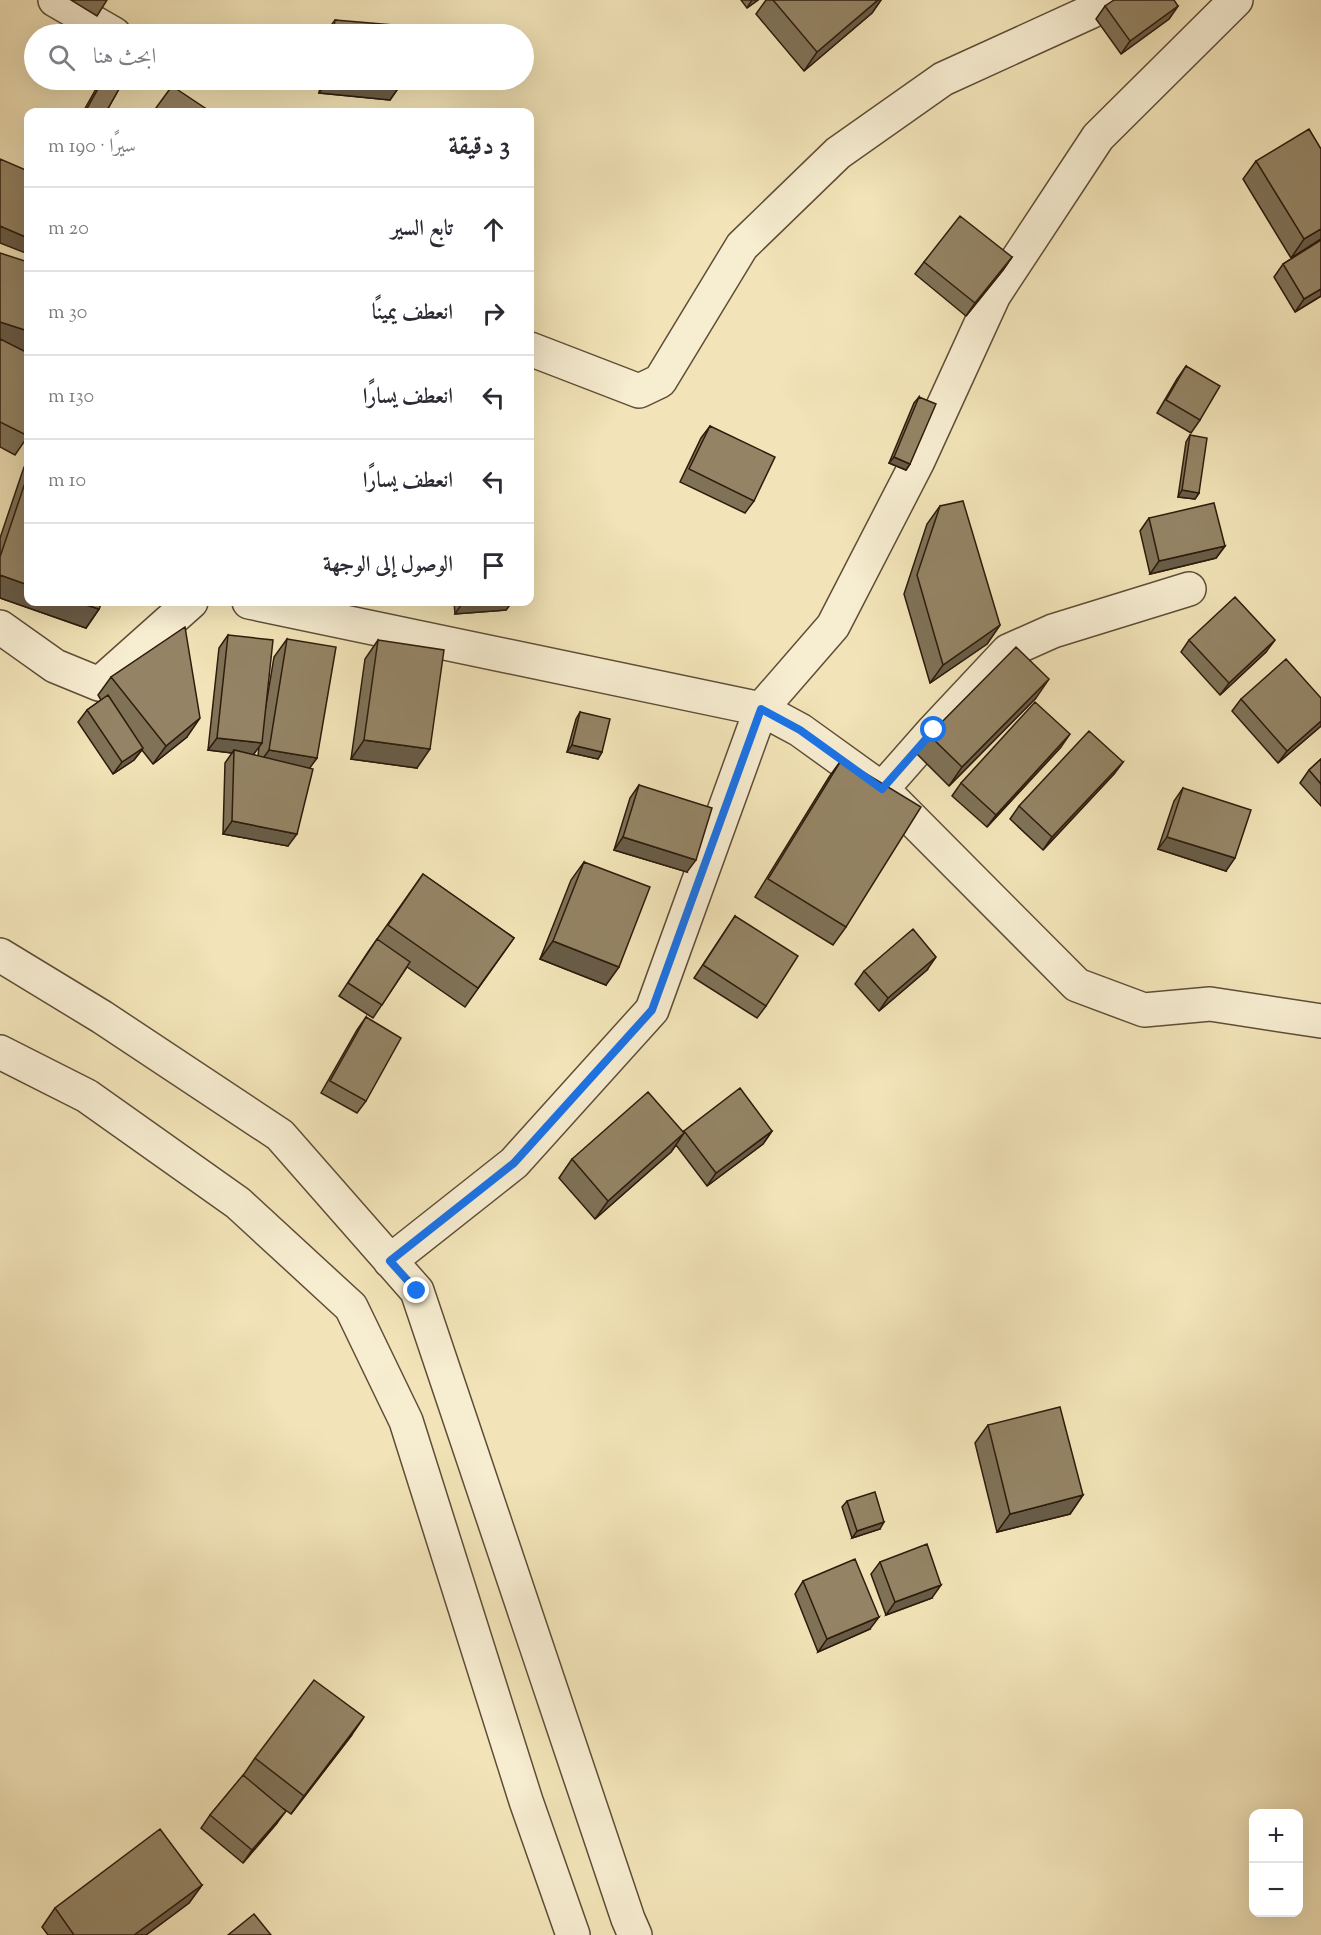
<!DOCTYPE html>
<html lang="ar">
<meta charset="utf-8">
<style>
:root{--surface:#fff;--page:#f7f7f7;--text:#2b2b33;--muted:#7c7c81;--line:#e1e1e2}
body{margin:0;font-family:"Sorts Mill Goudy",Amiri,serif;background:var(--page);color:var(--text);direction:rtl}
.controls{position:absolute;right:18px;bottom:18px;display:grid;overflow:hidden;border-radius:12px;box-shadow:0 6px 24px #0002}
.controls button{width:54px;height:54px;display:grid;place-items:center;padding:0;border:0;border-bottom:2px solid var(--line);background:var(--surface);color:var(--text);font:30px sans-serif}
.stop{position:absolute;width:18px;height:18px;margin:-14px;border:4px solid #1a73e8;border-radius:50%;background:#fff}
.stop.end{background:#1a73e8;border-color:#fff;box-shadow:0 2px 6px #0008}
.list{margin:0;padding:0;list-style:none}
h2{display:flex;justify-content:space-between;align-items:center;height:78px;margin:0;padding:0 24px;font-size:26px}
h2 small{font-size:20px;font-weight:400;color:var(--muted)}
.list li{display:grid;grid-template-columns:39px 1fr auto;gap:18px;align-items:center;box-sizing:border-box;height:84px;padding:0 24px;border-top:2px solid var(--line)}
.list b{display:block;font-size:22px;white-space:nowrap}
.list em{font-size:20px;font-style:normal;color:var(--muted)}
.icon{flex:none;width:33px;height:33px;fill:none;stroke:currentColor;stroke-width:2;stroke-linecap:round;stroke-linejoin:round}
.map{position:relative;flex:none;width:1321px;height:1935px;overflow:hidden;direction:ltr}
.search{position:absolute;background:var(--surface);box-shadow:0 6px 24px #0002;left:24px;top:24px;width:510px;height:66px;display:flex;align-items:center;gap:15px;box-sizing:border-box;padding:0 21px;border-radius:33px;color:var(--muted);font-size:22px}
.panel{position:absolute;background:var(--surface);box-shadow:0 6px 24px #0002;left:24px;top:108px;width:510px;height:498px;border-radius:12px;direction:rtl}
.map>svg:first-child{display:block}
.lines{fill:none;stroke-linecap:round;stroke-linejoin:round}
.minor-casing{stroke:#5f4d37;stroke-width:36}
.minor{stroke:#f7edd1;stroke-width:33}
.wall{fill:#7f7257;stroke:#2e1b0c;stroke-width:1.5;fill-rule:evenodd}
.shaded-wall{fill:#685c47;stroke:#2e1b0c;stroke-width:1.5}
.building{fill:#948465;stroke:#2e1b0c;stroke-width:1.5}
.route{stroke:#1a73e8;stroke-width:8}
</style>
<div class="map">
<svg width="1321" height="1935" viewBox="0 0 1321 1935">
<rect width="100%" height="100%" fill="#f2e4b8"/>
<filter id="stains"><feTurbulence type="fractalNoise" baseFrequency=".00333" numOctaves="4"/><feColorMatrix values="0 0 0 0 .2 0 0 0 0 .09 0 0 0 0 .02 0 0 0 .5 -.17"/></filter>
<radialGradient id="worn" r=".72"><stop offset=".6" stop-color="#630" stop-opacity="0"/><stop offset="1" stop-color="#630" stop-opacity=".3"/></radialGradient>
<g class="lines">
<g class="minor-casing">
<path id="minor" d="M55,0L114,34
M530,349L639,391L660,381L742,246L838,153L943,79L1092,11L1108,0
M249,602L761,709L833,626L918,461L994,295L1098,137L1236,0
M0,627L55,666L99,684L191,602
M882,789L934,730L1008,651L1053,631L1189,589
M0,955L102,1017L280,1135L417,1291L628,1919L635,1935
M0,1052L87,1096L238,1203L351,1307L406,1421L526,1801L573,1935
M390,1261L514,1163L652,1010L761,709L800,730L882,789L1077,985L1144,1010L1210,1004L1321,1021"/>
</g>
<use href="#minor" class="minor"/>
</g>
<path class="wall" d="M71,0H107L97,16Z
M741,0H758L747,8Z
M766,0H881L872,13L804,71L756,14Z
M1105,6H1178L1169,19L1121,54L1096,19Z
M335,20L404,34H326V32Z
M101,80H124L106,112H83Z
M321,80H400L399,87L390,100L319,93Z
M1256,161L1321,239L1291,258L1243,179Z
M1321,240V296L1295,312L1274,277L1283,264Z
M0,253L28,436L15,455L0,447Z
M1012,257L1003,270L966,316L915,274L924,262Z
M1186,366L1200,420L1191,433L1157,413L1177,379Z
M919,397L910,464L906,470L889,463L914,403Z
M710,426L754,501L745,513L680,482L701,438Z
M1190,435L1199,493L1195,499L1178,497L1186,442Z
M28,462V602L99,609L86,628L0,598V538L24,467Z
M940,506L1000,625L987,644L930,683L904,594L927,524Z
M1149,518L1225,546L1216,558L1150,574L1140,531Z
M454,602H512L506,610L455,614Z
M228,635L265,711L274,657L287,639L317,758L309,768L288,846L223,834L225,763L232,753L208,750L219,648ZM259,746L258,756L253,755Z
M378,640L417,768L351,759L365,659Z
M1189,640L1266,652L1220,695L1181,652Z
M111,677L187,737L153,764L142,750L134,760L113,774L78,722L87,710L101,700L98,695Z
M1036,698L949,786L916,753L929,735Z
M1321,698V726L1278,763L1232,711L1241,699Z
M580,712L602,752L598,759L567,752L576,719Z
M1061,747L987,827L952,796L961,783Z
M842,759L846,927L833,945L755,897L829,777Z
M1321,759V806L1300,783L1309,770Z
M1123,762L1114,774L1043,850L1010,819L1019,806Z
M639,785L687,872L614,850L630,798Z
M1183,788L1226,871L1158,849L1174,801Z
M584,862L606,985L540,959L571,880Z
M423,874L514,938L465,1007L407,967L373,1018L339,996L368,952Z
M735,916L766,1006L757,1018L694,978Z
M927,970L879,1011L855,984L864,971Z
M366,1017V1101L357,1113L321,1093L357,1030Z
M684,1131H772L763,1144L707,1186L676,1145L671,1152L595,1219L559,1178L572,1159L683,1132Z
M988,1425L1083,1495L1070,1514L997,1532L975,1443Z
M847,1501L880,1529L852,1538L842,1507Z
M880,1562L932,1598L886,1615L871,1574Z
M803,1581L870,1629L818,1652L795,1594Z
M351,1736L291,1814L284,1809L277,1823L243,1863L201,1828L210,1815L242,1777L255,1758Z
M202,1885L189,1903L146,1935H48L42,1927L55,1908Z"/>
<path class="shaded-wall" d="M752,0H758L747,8Z
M878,0H881L872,13L804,71L817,52Z
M1178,6L1169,19L1121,54L1130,41Z
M328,80L399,87L390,100L319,93Z
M0,226L28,238V254L0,243Z
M1321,229V239L1291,258L1304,239Z
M1012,257L1003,270L966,316L975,303Z
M1321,289V296L1295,312L1304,299Z
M0,322L28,331V354L0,345Z
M894,457L910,464L906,470L889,463Z
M1182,490L1199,493L1195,499L1178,497Z
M1225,546L1216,558L1150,574L1159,561Z
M0,575L28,585V602H77L99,609L86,628L0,598Z
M463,602H512L506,610L455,614Z
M1000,625L987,644L930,683L943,665Z
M1275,640L1266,652L1220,695L1229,683Z
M1049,679L1036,698L949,786L962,767Z
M200,718L187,737L153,764L166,746Z
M1321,721V726L1278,763L1287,751Z
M1070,734L1061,747L987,827L996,815Z
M217,738L262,743L253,755L234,750L232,753L208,750Z
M364,740L430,749L417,768L351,759Z
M572,745L602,752L598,759L567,752Z
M143,748L134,760L113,774L122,762Z
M269,750L317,758L304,776L256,768Z
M1123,762L1114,774L1043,850L1052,837Z
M232,821L297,834L288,846L223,834Z
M623,837L696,860L687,872L614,850Z
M1167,837L1235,858L1226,871L1158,849Z
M553,941L619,967L606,985L540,959Z
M936,957L927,970L879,1011L888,998Z
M772,1131L763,1144L707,1186L716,1173Z
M684,1133L671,1152L595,1219L608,1201Z
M1083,1495L1070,1514L997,1532L1010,1514Z
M884,1522L880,1529L852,1538L857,1531Z
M941,1585L932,1598L886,1615L895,1602Z
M879,1617L870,1629L818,1652L827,1639Z
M364,1717L351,1736L291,1814L304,1796Z
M286,1811L277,1823L243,1863L252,1850Z
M202,1885L189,1903L146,1935H134Z"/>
<path class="building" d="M773,0H878L817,52Z
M1114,0H1174L1178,6L1130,41L1105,6Z
M335,20L405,26L404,34H333Z
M103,80H124L106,112H85Z
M328,80H400L399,87Z
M172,86L211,112H153Z
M1309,129L1321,149V229L1304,239L1256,161Z
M0,159L28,171V238L0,226Z
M960,216L1012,257L975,303L924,262Z
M1321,240V289L1304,299L1283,264Z
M0,253L28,262V331L0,322Z
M0,339L28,353V436L0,422Z
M1186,366L1220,386L1200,420L1166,400Z
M919,397L936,404L910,464L894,457Z
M710,426L775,457L754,501L689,469Z
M1190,435L1207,438L1199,493L1182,490Z
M28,474V585L0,575V557Z
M963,501L1000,625L943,665L917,575L940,506Z
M1214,503L1225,546L1159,561L1149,518Z
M1235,597L1275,640L1229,683L1189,640Z
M77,602H102L99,609Z
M185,627L200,718L166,746L111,677Z
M228,635L273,640L262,743L217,738Z
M287,639L336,647L317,758L269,750Z
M378,640L444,650L430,749L364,740Z
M1016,647L1049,679L962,767L929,735Z
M1286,659L1321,698V721L1287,751L1241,699Z
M108,695L143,748L122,762L87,710Z
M1035,702L1070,734L996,815L961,783Z
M580,712L610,719L602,752L572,745Z
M1089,731L1123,762L1052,837L1019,806Z
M234,750L313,769L297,834L232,821Z
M842,759L921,807L846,927L768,879Z
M1321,759V784L1309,770Z
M639,785L712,808L696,860L623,837Z
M1183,788L1251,810L1235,858L1167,837Z
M584,862L650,887L619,967L553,941Z
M423,874L514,938L478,988L388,925Z
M735,916L798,956L766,1006L703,965Z
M913,929L936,957L888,998L864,971Z
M377,939L410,962L382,1005L348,983Z
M366,1017L401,1038L366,1101L330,1081Z
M740,1088L772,1131L716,1173L684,1131Z
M648,1092L684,1133L608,1201L572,1159Z
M1060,1407L1083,1495L1010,1514L988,1425Z
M875,1492L884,1522L857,1531L847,1501Z
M927,1544L941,1585L895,1602L880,1562Z
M855,1559L879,1617L827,1639L803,1581Z
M314,1680L364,1717L304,1796L255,1758Z
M243,1775L286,1811L252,1850L210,1815Z
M160,1829L202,1885L134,1935H74L55,1908Z
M254,1914L271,1935H228Z"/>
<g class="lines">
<path class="route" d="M417,1291L390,1261L514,1163L652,1010L761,709L800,730L882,789L934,730"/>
</g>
<rect width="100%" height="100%" filter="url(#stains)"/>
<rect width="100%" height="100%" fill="url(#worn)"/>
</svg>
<div class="controls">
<button>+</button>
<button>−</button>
</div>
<div class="stop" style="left:934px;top:730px"></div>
<div class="stop end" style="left:417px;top:1291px"></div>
<div class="search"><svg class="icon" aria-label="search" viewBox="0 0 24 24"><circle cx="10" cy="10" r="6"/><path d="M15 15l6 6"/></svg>ابحث هنا</div>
<section class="panel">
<h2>3 دقيقة<small>سيرًا · 190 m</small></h2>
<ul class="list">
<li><svg class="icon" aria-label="ahead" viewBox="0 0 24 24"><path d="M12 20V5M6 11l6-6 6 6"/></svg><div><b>تابع السير</b></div><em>20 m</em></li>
<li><svg class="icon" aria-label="right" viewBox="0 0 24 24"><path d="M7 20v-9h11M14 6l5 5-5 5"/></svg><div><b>انعطف يمينًا</b></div><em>30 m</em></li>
<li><svg class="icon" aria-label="left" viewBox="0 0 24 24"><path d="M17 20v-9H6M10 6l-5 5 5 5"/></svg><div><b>انعطف يسارًا</b></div><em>130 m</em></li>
<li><svg class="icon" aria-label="left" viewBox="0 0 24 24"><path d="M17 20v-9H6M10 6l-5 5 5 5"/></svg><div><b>انعطف يسارًا</b></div><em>10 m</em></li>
<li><svg class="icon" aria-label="arrive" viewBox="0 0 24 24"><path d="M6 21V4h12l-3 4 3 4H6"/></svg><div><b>الوصول إلى الوجهة</b></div></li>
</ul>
</section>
</div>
